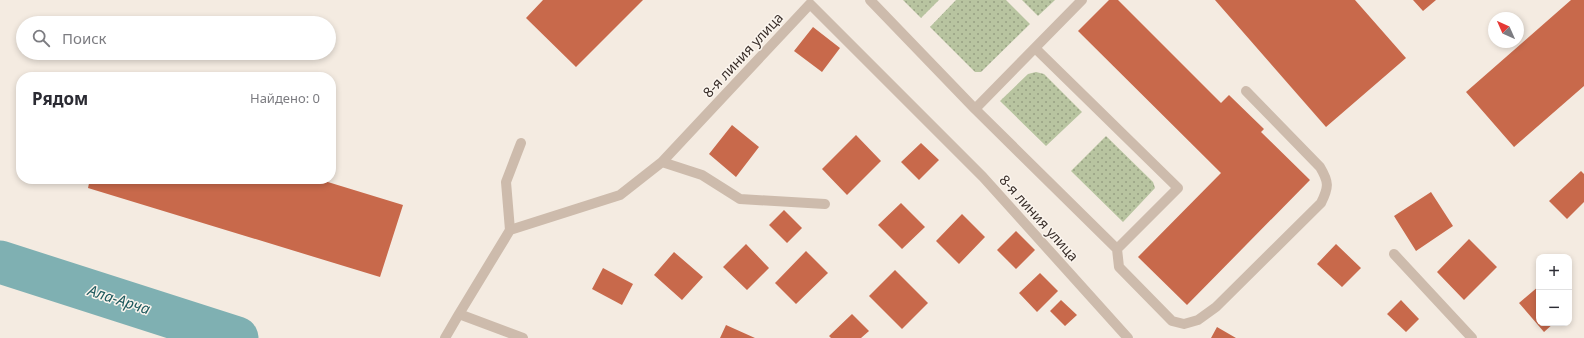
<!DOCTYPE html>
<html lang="ru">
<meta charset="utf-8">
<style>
:root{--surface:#fff;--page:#f2f2f3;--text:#2b2b33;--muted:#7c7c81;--line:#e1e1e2}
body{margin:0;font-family:"Noto Sans",sans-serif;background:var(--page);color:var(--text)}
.controls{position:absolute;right:12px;bottom:12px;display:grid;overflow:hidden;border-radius:8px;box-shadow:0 2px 6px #0003}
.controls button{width:36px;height:36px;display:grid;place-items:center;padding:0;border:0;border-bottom:1px solid var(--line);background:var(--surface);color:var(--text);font:20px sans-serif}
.compass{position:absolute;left:1488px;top:12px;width:36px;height:36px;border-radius:50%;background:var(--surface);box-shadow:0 2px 6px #0003;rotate:315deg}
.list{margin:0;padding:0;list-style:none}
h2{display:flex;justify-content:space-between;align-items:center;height:52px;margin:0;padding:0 16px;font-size:17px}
h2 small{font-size:13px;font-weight:400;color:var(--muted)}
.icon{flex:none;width:22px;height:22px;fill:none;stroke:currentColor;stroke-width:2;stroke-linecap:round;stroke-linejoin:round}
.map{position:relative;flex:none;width:1584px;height:338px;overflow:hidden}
.search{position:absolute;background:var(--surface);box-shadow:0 2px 6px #0003;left:16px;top:16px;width:320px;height:44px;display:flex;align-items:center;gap:10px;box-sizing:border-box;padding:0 14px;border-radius:22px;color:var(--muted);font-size:15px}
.panel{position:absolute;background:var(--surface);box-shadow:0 2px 6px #0003;left:16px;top:72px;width:320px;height:112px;border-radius:16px}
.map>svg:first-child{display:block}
.grass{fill:url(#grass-dots)}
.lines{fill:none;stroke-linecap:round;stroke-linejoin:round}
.river{stroke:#7fb0b2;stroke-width:43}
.building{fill:#c8694b}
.service{stroke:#cdbbac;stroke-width:10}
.minor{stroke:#cdbbac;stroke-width:10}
.labels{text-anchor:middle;stroke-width:3;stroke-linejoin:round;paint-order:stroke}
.street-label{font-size:14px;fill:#3b302b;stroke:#fbf5ee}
.water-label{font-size:15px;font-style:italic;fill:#1f5a5e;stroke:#fbf5ee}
</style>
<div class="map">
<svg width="1584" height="338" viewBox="0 0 1584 338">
<defs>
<pattern id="grass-dots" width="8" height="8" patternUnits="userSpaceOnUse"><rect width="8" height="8" fill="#b8c4a0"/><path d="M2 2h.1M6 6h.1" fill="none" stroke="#97a083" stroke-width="1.8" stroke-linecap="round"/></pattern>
</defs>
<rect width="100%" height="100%" fill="#f4ebe1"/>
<path class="grass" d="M903,0H939L921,18Z
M956,0H1006L1030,24L981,72H975L930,27Z
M1022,0H1055L1038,16Z
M1036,72L1044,74L1082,112L1046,146L1000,101L1028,74Z
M1106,136L1153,182L1155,188L1123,222L1071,171Z"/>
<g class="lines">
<path class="river" d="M0,262L237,338"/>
</g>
<path class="building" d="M543,0H643L576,67L526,18Z
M1109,0H1118L1221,103L1229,95L1264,129L1261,132L1310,180L1187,305L1138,257L1221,173L1078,31Z
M1215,0H1355L1406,58L1326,127Z
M1413,0H1436L1423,11Z
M1571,0H1584V86L1514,147L1466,92Z
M813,27L840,48L822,72L794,51Z
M732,125L759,147L736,177L709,154Z
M856,135L881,161L847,195L822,169Z
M921,143L939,160L919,180L901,162Z
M1581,171L1584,174V202L1567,219L1549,201Z
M90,179H318L403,205L380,277L88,188Z
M1431,192L1453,226L1416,251L1394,216Z
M901,203L925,227L902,249L878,225Z
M784,210L802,228L787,243L769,225Z
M962,214L985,237L959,264L936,241Z
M1016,231L1035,250L1016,269L997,250Z
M1469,239L1497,267L1464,300L1437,272Z
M746,244L769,268L747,290L723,267Z
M1336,244L1361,268L1342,287L1317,264Z
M806,251L828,273L796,304L775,283Z
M674,252L703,277L682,300L654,275Z
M603,268L633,284L622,305L592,289Z
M895,270L928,303L902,329L869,296Z
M1040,273L1058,291L1037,312L1019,293Z
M1539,286V323H1554L1544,332L1519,303Z
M1061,300L1077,315L1065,326L1050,311Z
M1401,300L1419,319L1406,332L1387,314Z
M852,314L869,331L861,338H831L829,336Z
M726,325L755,338H720Z
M1217,327L1236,338H1211Z"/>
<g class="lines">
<path class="service" d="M870,0L975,109L1117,249L1119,267L1172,321L1184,324L1198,320L1216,307L1321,203C1329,187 1329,182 1320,167L1246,91
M1035,48L1178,188L1117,249
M975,109L1082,0
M510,230L506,182L521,143"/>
<path class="minor" d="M662,162L702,175L740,199L825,204
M1394,254L1472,338
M459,314L510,230L620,195L662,162L810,4L983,177L1128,338
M445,338L459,314L523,338"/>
</g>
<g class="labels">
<g class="street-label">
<text transform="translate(743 55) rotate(-47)" y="5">8-я линия улица</text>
<text transform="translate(1039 218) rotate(48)" y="5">8-я линия улица</text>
</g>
<g class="water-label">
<text transform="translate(119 300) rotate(18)" y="5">Ала-Арча</text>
</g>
</g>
</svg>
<div class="controls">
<button>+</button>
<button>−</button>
</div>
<svg class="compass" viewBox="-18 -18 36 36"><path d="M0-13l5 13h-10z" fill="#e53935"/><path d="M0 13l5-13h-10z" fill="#7c7c81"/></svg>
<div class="search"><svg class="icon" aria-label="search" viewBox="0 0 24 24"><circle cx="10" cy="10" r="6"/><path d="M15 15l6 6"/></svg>Поиск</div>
<section class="panel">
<h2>Рядом<small>Найдено: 0</small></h2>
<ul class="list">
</ul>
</section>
</div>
